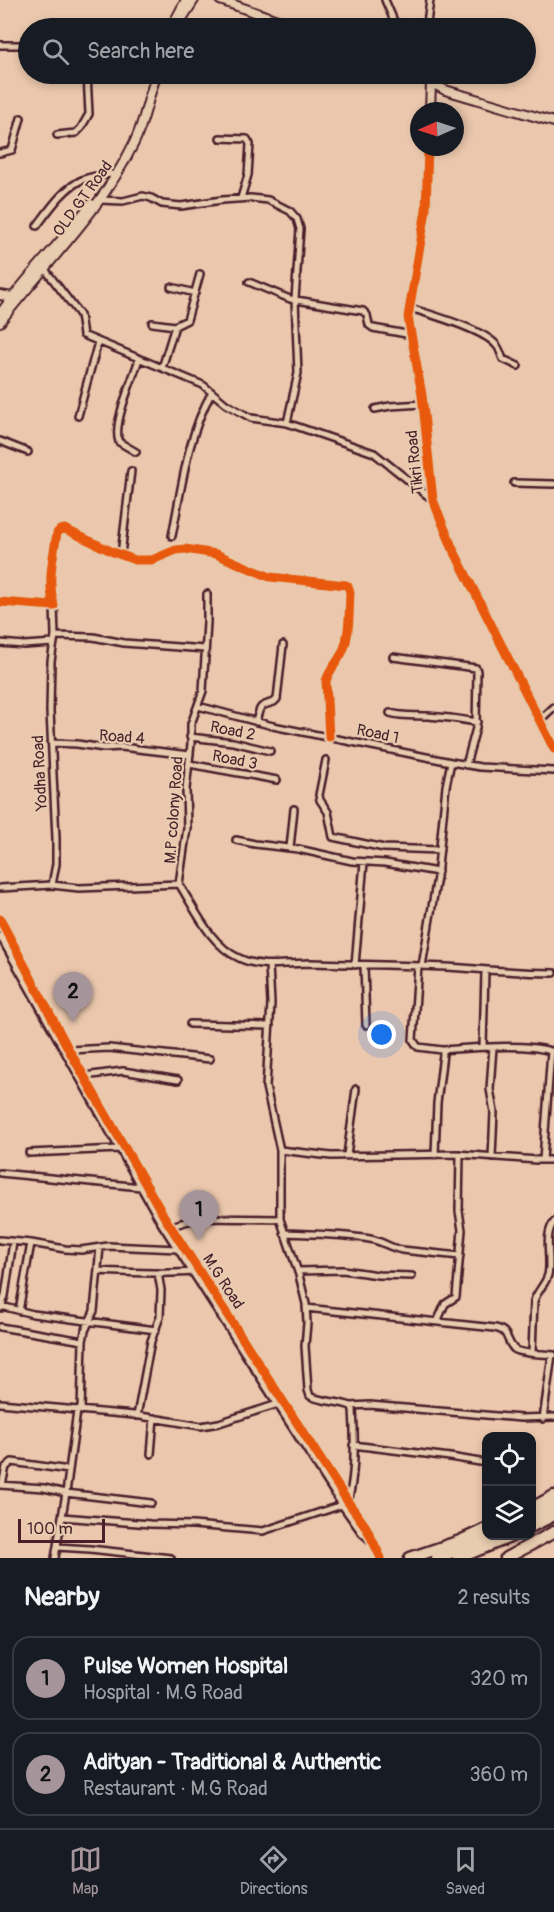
<!DOCTYPE html>
<meta charset="utf-8">
<style>
:root{--surface:#171b24;--page:#242831;--text:#f1f3f6;--muted:#9ea1a6;--line:#363941;--accent:#a6949b}
body{margin:0;font-family:Pangolin,sans-serif;background:var(--page);color:var(--text)}
.controls{position:absolute;right:18px;bottom:18px;display:grid;overflow:hidden;border-radius:12px;box-shadow:0 3px 9px #0003}
.controls button{width:54px;height:54px;display:grid;place-items:center;padding:0;border:0;border-bottom:2px solid var(--line);background:var(--surface);color:var(--text);font:30px sans-serif}
.compass{position:absolute;left:410px;top:102px;width:54px;height:54px;border-radius:50%;background:var(--surface);box-shadow:0 3px 9px #0003;rotate:267deg}
.scale{position:absolute;left:18px;bottom:15px;width:87px;box-sizing:border-box;padding-left:6px;border:3px solid #4a1f2b;border-top:0;font-size:16px;line-height:21px;white-space:nowrap;color:#4a1f2b;-webkit-text-stroke:4px #e7ccaf;paint-order:stroke}
.you{position:absolute;left:382px;top:1035px;width:21px;height:21px;margin:-15px;border:4px solid #fff;border-radius:50%;background:#1a73e8;box-shadow:0 0 0 9px #1a73e833}
.badge{display:grid;place-items:center;width:39px;height:39px;border-radius:50%;background:var(--accent);color:#111;font-size:20px;font-weight:700}
.pin{position:absolute;translate:-50% -50px;filter:drop-shadow(0 2px 3px #0008)}
.pin::after{content:'';position:absolute;top:32px;width:21px;height:18px;background:inherit;clip-path:polygon(0 0,100% 0,50% 100%)}
.list{margin:0;padding:0;list-style:none}
h2{display:flex;justify-content:space-between;align-items:center;height:78px;margin:0;padding:0 24px;font-size:26px}
h2 small{font-size:20px;font-weight:400;color:var(--muted)}
.list li{display:grid;grid-template-columns:39px 1fr auto;gap:18px;align-items:center;box-sizing:border-box;height:84px;margin:0 12px 12px;padding:0 12px;border:2px solid var(--line);border-radius:18px}
.list b{display:block;font-size:22px;white-space:nowrap}
.list p{margin:0;font-size:20px;white-space:nowrap;color:var(--muted)}
.list em{font-size:20px;font-style:normal;color:var(--muted)}
.icon{flex:none;width:33px;height:33px;fill:none;stroke:currentColor;stroke-width:2;stroke-linecap:round;stroke-linejoin:round}
.map{position:relative;flex:none;width:554px;height:1558px;overflow:hidden}
.search{position:absolute;background:var(--surface);box-shadow:0 3px 9px #0003;left:18px;right:18px;top:18px;height:66px;display:flex;align-items:center;gap:15px;box-sizing:border-box;padding:0 21px;border-radius:33px;color:var(--muted);font-size:22px}
.sheet{height:270px;background:var(--surface)}
nav{display:flex;justify-content:space-around;align-items:center;box-sizing:border-box;height:84px;border-top:2px solid var(--line);background:var(--surface);font-size:16px;color:var(--muted)}
nav a{display:grid;justify-items:center;gap:3px}
nav .on{color:var(--accent)}
.map>svg:first-child{display:block}
.lines{fill:none;stroke-linecap:round;stroke-linejoin:round}
.street-casing{stroke:#4a1f2b;stroke-width:10}
.secondary-casing{stroke:#4a1f2b;stroke-width:12}
.highway-casing{stroke:#4a1f2b;stroke-width:15}
.street{stroke:#e7ccaf;stroke-width:5}
.secondary{stroke:#e7ccaf;stroke-width:8}
.highway{stroke:#e7ccaf;stroke-width:10}
.cycleway-casing{stroke:#e7ccaf;stroke-width:13}
.cycleway{stroke:#e8590c;stroke-width:9}
.labels{text-anchor:middle;stroke-width:4.5;stroke-linejoin:round;paint-order:stroke}
.street-label{font-size:16px;fill:#4a1f2b;stroke:#e7ccaf}
</style>
<div class="map">
<svg width="554" height="1558" viewBox="0 0 554 1558">
<rect width="100%" height="100%" fill="#ebc8ad"/>
<filter id="ink" filterUnits="userSpaceOnUse"><feTurbulence type="fractalNoise" baseFrequency=".0167" numOctaves="2"/><feDisplacementMap in="SourceGraphic" scale="12" xChannelSelector="R" yChannelSelector="G"/><feConvolveMatrix kernelMatrix="1 2 1 2 8 2 1 2 1" color-interpolation-filters="sRGB"/></filter>
<g filter="url(#ink)">
<g class="lines">
<g class="street-casing">
<path id="street" d="M385,0L397,28
M423,28L427,23L430,0
M0,45H28
M57,135L76,133L81,128L89,114L87,74
M220,138L247,139L250,144L248,175L241,198
M0,153L12,150L21,118
M100,200L123,201L143,196L151,198L162,204L181,206L222,200L251,198L268,200L290,211L297,219L300,229L295,299L298,373L287,423
M37,226C49,210 64,187 84,179C92,176 103,175 112,174
M44,268L80,315L83,335L203,385L226,404L251,418L287,423L374,453L433,500
M249,282L290,299L363,311L367,315L369,325L373,328L412,335
M171,287L195,293
M410,308C429,314 486,330 497,346C500,349 501,355 503,359L518,366
M152,323L175,326L187,320L200,274
M162,368L175,326
M375,409L390,406L423,404
M78,416L98,342
M0,441L28,452
M136,452L119,442C112,424 133,379 139,359
M514,483L554,484
M172,536C182,487 187,436 212,392
M121,555L131,471
M0,602L54,606C47,580 53,559 57,533L60,530L65,529L113,552L135,560H152L176,550L185,549L216,554L270,577L346,585L348,586L350,592C349,611 350,634 343,651C338,662 329,670 326,681L329,737
M55,636L93,637L124,643L205,649
M0,643L24,645L54,643
M393,657L476,668L477,671L476,728L466,765
M198,706L273,726L451,762L480,767L554,771
M390,713C403,717 415,715 428,716C445,717 461,719 477,722
M540,720L554,707
M256,722C260,706 259,706 274,702L277,699L283,645
M190,737L233,742L270,751
M51,743L77,744L104,748L121,747L190,755
M326,760L319,795L320,800L328,812L333,837L384,848L440,850
M189,764L277,780
M236,840L255,844L298,849L352,861L385,863L438,872
M290,848L294,809
M179,884C195,909 210,945 239,958C262,969 287,963 311,963C348,964 385,965 421,966C466,967 509,973 554,973
M52,885L79,888L179,884L187,828L186,789L191,744V724L203,691L207,622V594
M0,888L52,885L56,864V838L50,711L51,661L55,636L54,606
M0,919L69,1050L165,1218L348,1502L366,1527L381,1558
M0,936L161,1223L342,1505L362,1533L370,1540
M269,965L271,1003L266,1087L280,1150V1219L299,1275L306,1304L307,1323L305,1346L308,1390L310,1396C323,1402 338,1401 351,1406L353,1409C355,1439 356,1473 348,1502
M355,965L364,862
M364,965L366,1025
M418,966L413,1040L418,1047L442,1050L443,1054L437,1103L435,1155
M422,966L437,877L446,786L451,762
M190,1024L270,1026
M483,1047L485,971
M69,1050L109,1048L210,1059
M442,1050C471,1048 527,1042 554,1052
M84,1076L123,1071L178,1080
M280,1150L331,1156L457,1154L537,1160H554
M29,1153L119,1149
M347,1155L356,1089
M492,1157L494,1112L490,1089L493,1047
M543,1160L551,1051
M0,1173L141,1187
M171,1226L199,1218L280,1219
M284,1233C313,1234 342,1234 370,1239C382,1241 390,1248 402,1250L460,1256
M0,1240L31,1243L65,1249L81,1250L108,1246L178,1249
M98,1271C129,1272 161,1275 193,1272
M298,1271L343,1270L378,1275L412,1276
M1,1306L33,1314L156,1330
M1,1308L5,1296L13,1242
M306,1308L495,1328C510,1331 505,1340 514,1349C520,1354 546,1354 554,1355
M19,1311L31,1243
M437,1322L445,1304L456,1297L462,1230L459,1211L460,1154
M0,1327L83,1341
M532,1352L534,1301C537,1291 545,1285 548,1275C552,1259 543,1236 554,1222
M0,1403L134,1415L201,1426L219,1423L278,1404
M351,1406L370,1405L521,1418L554,1417
M81,1411L83,1341L85,1331L94,1311L100,1247
M137,1416L151,1341L160,1317L161,1290L158,1273
M543,1419L552,1355
M353,1445L450,1457L486,1463
M151,1454L154,1418
M0,1485L44,1488L66,1493L151,1503
M2,1485L6,1467L12,1462L69,1470
M62,1517L150,1524L193,1525L263,1531L342,1505
M57,1547L90,1549L171,1558
M55,1558L66,1493L77,1411"/>
</g>
<g class="secondary-casing">
<path id="secondary" d="M220,0L300,28
M171,28L186,0
M176,28L194,0
M415,74L445,90L554,122
M430,111L431,83
M428,147L426,210L408,317L422,395L433,500L452,547L554,749
M0,295L12,297L15,300
M0,314C28,275 62,242 91,204
M0,322C46,263 101,211 134,143C145,121 148,96 157,74"/>
</g>
<g class="highway-casing">
<path id="highway" d="M532,1508L554,1496
M532,1517L554,1505
M532,1526L554,1515
M410,1558L460,1541L486,1529
M437,1558L493,1536
M458,1558L512,1536
M506,1558L554,1532"/>
</g>
<use href="#street" class="street"/>
<use href="#secondary" class="secondary"/>
<use href="#highway" class="highway"/>
<g class="cycleway-casing">
<path id="cycleway" d="M428,147L426,210L408,317L422,395L433,500L452,547L554,749
M0,602L54,606C47,580 53,559 57,533L60,530L65,529L113,552L135,560H152L176,550L185,549L216,554L270,577L346,585L348,586L350,592C349,611 350,634 343,651C338,662 329,670 326,681L329,737
M0,919L69,1050L165,1218L348,1502L366,1527L381,1558"/>
</g>
<use href="#cycleway" class="cycleway"/>
</g>
</g>
<g class="labels">
<g class="street-label">
<text transform="translate(82 198) rotate(-54)" y="6">OLD GT Road</text>
<text transform="translate(414 462) rotate(-96)" y="6">Tikri Road</text>
<text transform="translate(233 730) rotate(11)" y="6">Road 2</text>
<text transform="translate(378 733) rotate(12)" y="6">Road 1</text>
<text transform="translate(122 736) rotate(4)" y="6">Road 4</text>
<text transform="translate(235 759) rotate(11)" y="6">Road 3</text>
<text transform="translate(39 773) rotate(-93)" y="6">Yodha Road</text>
<text transform="translate(173 810) rotate(-86)" y="6">M.P colony Road</text>
<text transform="translate(224 1281) rotate(57)" y="6">M.G Road</text>
</g>
</g>
</svg>
<div class="controls">
<button><svg class="icon" aria-label="locate" viewBox="0 0 24 24"><circle cx="12" cy="12" r="6"/><path d="M12 2v4M12 18v4M2 12h4M18 12h4"/></svg></button>
<button><svg class="icon" aria-label="layers" viewBox="0 0 24 24"><path d="M12 4l9 5-9 5-9-5zM3 14l9 5 9-5"/></svg></button>
</div>
<svg class="compass" viewBox="-18 -18 36 36"><path d="M0-13l5 13h-10z" fill="#e53935"/><path d="M0 13l5-13h-10z" fill="#9ea1a6"/></svg>
<div class="scale">100 m</div>
<div class="you"></div>
<div class="pin badge" style="left:199px;top:1240px">1</div>
<div class="pin badge" style="left:73px;top:1022px">2</div>
<div class="search"><svg class="icon" aria-label="search" viewBox="0 0 24 24"><circle cx="10" cy="10" r="6"/><path d="M15 15l6 6"/></svg>Search here</div>
</div>
<section class="sheet">
<h2>Nearby<small>2 results</small></h2>
<ul class="list">
<li><span class="badge">1</span><div><b>Pulse Women Hospital</b><p>Hospital · M.G Road</p></div><em>320 m</em></li>
<li><span class="badge">2</span><div><b>Adityan - Traditional &amp; Authentic</b><p>Restaurant · M.G Road</p></div><em>360 m</em></li>
</ul>
</section>
<nav>
<a class="on"><svg class="icon" aria-label="map" viewBox="0 0 24 24"><path d="M3 6l6-2 6 2 6-2v14l-6 2-6-2-6 2zM9 4v14M15 6v14"/></svg>Map</a>
<a><svg class="icon" aria-label="directions" viewBox="0 0 24 24"><path d="M12 3l9 9-9 9-9-9zM9 14v-3h6M13 9l2 2-2 2"/></svg>Directions</a>
<a><svg class="icon" aria-label="saved" viewBox="0 0 24 24"><path d="M7 4h10v16l-5-4-5 4z"/></svg>Saved</a>
</nav>
